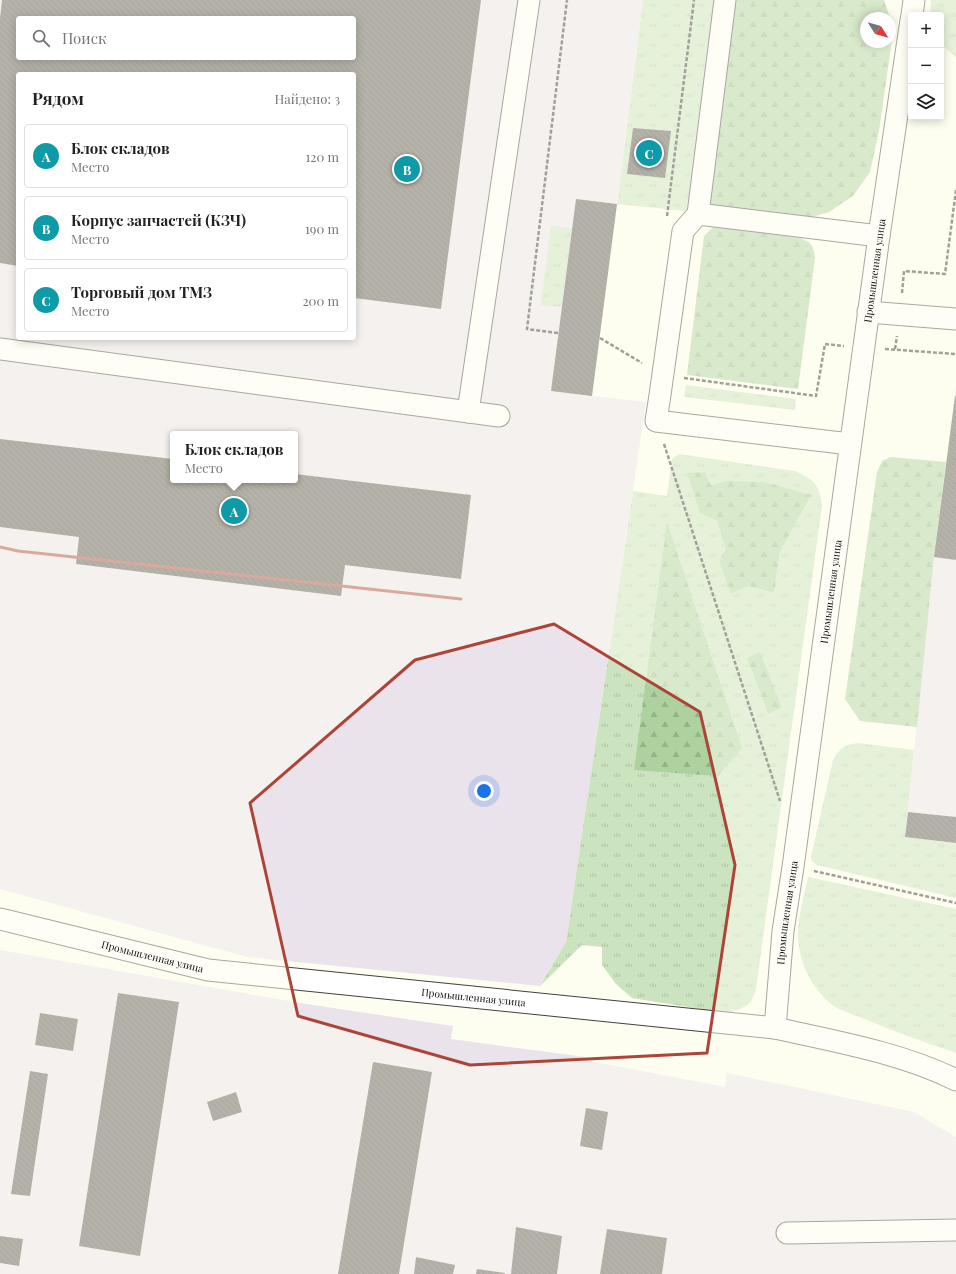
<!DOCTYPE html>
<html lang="ru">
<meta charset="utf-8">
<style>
:root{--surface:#fff;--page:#f2f2f2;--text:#222;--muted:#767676;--line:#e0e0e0;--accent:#ac4538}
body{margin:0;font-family:"Playfair Display",serif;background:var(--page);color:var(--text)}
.controls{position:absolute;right:12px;top:12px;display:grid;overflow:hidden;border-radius:4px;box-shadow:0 2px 10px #0003}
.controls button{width:36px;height:36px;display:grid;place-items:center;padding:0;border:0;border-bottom:1px solid var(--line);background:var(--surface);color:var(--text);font:20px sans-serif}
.compass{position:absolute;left:860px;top:12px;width:36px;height:36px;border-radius:50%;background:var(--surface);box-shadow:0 2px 10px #0003;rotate:127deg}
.you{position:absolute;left:484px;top:791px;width:14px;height:14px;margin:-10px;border:3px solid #fff;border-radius:50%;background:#1a73e8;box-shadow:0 0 0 6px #1a73e833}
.badge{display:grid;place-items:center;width:26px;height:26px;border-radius:50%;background:var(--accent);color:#fff;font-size:13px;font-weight:700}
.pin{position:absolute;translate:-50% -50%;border:2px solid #fff;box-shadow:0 1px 4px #0006}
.popup{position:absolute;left:170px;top:431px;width:128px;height:52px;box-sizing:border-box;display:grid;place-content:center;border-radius:4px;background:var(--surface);filter:drop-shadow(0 1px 3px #0005);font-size:13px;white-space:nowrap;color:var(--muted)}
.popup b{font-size:15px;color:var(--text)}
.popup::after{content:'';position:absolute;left:50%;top:100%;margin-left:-8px;border:8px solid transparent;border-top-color:var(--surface)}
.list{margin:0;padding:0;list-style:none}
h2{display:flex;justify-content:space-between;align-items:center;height:52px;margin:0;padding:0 16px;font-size:17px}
h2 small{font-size:13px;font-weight:400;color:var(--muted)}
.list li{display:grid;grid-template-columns:26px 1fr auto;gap:12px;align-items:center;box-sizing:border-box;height:64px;margin:0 8px 8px;padding:0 8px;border:1px solid var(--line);border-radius:4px}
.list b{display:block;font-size:15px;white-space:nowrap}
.list p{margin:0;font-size:13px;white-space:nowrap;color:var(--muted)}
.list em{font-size:13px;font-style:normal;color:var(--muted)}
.icon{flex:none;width:22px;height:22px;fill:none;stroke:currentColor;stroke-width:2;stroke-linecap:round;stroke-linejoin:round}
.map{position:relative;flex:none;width:956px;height:1274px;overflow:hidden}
.search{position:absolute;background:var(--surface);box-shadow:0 2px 10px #0003;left:16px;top:16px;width:340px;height:44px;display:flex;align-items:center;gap:10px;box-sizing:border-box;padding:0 14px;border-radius:4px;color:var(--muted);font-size:15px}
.panel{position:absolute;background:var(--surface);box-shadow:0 2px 10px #0003;left:16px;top:72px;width:340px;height:268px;border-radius:4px}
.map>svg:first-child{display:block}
.industrial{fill:#ebe3eb;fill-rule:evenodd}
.grass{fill:url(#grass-tufts);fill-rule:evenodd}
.forest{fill:url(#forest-firs)}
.building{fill:url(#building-back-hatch);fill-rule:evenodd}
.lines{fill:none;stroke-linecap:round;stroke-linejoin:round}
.minor-casing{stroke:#414141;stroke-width:23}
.path{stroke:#303030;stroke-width:2.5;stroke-dasharray:4 2;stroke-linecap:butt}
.minor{stroke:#fff;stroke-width:21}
.rail{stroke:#ac4538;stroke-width:3}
.marked{fill:none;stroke:#ac4538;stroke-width:3;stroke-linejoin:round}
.labels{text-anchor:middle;stroke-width:4;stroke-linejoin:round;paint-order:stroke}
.street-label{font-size:10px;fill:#0e0e0e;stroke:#fff}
</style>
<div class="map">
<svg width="956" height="1274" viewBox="0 0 956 1274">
<defs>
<pattern id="grass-tufts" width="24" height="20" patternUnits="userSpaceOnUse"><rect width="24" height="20" fill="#cbe3be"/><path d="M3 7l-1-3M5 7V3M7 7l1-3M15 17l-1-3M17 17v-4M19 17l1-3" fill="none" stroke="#adc2a2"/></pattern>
<pattern id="forest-firs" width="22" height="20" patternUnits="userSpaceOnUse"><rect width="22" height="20" fill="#aed29f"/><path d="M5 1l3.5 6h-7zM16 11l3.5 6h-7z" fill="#94b388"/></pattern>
<pattern id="building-back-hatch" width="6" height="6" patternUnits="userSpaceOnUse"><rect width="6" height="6" fill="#55514b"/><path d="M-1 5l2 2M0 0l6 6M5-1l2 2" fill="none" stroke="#696561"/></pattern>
</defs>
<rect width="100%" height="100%" fill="#fdfdf0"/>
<path class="industrial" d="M0,0H643L592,396L646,402L566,942L540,986L247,957L0,889ZM18,18H354V58H18ZM18,74H354V338H18ZM173,434H295V480H173Z
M956,387V843L905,837L934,557Z
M0,950L300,1003L453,1026L451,1039L585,1057V1060L725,1087L727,1073L914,1112L956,1137V1274H0Z"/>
<path class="grass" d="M643,0H719L693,205L686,211L617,204Z
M931,0H956V57L941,44V15H930Z
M551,226L572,228L562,307L541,305Z
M686,385L796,399L795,410L684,397Z
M679,454L795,471C816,481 819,484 822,506L756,989L751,1002L739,1010L725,1013L632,998L616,984L602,965V947L582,945L540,986L566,942L633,491L667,496L672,459ZM705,472L711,485L810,496L780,552L774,593L748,586L731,594L726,549L717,521L700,513ZM760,653L782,708L768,714L747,658Z
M858,743L914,750L905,837L956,843V898L817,865L812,861L811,857L833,760C840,748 844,745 858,743Z
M808,877L956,909V1053C924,1042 893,1031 862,1018C852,1014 839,1010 831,1004C811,987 798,961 798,934C798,915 804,896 808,877Z"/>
<path class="forest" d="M731,0H884L890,18H866V42H890V19L893,33L879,131L870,172L853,196L829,212L805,219L706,207Z
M714,226L800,238C812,243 813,245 815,258L798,389L687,375L704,236Z
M891,457L946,462L934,557L917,727L860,721L845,699L877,472L882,461Z
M705,472L711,485L728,481L764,482L811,495L780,552L774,593L748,586L731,594L719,560L726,549L717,521L700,513L687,473Z
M667,522L742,748L718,776L634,770Z
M760,652L782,708L768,714L747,658Z"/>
<path class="building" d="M2,0H481L441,309L354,298V74H18V266L0,263V18ZM18,18H354V58H18Z
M633,128L671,131L665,178L627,174Z
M576,199L617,204L592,396L551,391Z
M955,396H956V560L934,557Z
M0,439L173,459V480H295V474L471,495L461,579L345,565L341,596L76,564L79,537L0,527Z
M908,812L956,817V843L905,837Z
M118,993L179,1002L140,1256L79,1246Z
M40,1013L78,1019L73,1051L35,1045Z
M373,1062L432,1072L399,1274H338Z
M30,1071L48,1074L30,1196L11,1194Z
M236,1092L242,1112L213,1121L207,1102Z
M586,1108L608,1112L602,1150L580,1146Z
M516,1227L562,1236L557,1274H511Z
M607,1229L667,1238L662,1274H600Z
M0,1236L23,1239L19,1266L0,1263Z
M416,1257L455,1265L453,1274H414Z
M477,1269L505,1273V1274H476Z"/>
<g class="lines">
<g class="minor-casing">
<g id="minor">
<path d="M912,15L914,0"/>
<path d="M698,214L725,0"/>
<path d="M868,312L956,319"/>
<path d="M0,349L499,416"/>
<path d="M468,412L529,0"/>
<path d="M850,444L656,421L660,395L683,231L698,214L879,236"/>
<path id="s1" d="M0,919L208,970L775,1028C834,1041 902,1053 956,1080"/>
<path id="s2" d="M775,1028L783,931L793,867L879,236L911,20"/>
<path d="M787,1233L956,1230"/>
</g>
</g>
<path class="path" d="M667,216L694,0
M902,293L904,271L945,274L956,190
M558,333L527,329L567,0
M600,338L642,363
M885,349L956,354
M895,349L897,336
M684,378L816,396L825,344L844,346
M664,444L780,801
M814,871L956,903"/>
<use href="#minor" class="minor"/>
<path class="rail" d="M0,547L18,551L461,599"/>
</g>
<path d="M0 0H956V1274H0ZM554,624L700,712L735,865L707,1053L470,1065L298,1016L250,803L415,660Z" fill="#fdfdf0" fill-opacity=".55" fill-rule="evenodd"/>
<path class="marked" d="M554,624L700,712L735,865L707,1053L470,1065L298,1016L250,803L415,660Z"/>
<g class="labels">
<g class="street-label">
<text dy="4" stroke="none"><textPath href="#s2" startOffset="764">Промышленная улица</textPath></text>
<text dy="4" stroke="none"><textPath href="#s2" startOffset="440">Промышленная улица</textPath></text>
<text dy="4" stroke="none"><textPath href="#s2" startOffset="116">Промышленная улица</textPath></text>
<text dy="4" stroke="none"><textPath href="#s1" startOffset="157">Промышленная улица</textPath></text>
<text dy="4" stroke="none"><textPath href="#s1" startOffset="481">Промышленная улица</textPath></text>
</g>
</g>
</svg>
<div class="controls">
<button>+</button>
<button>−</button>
<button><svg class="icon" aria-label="layers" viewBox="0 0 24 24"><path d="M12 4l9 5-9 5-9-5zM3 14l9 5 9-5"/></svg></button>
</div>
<svg class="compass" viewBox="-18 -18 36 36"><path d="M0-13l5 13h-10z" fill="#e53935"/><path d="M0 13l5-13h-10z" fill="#767676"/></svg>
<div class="you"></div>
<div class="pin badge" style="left:234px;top:511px;background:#0f9aa8">A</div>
<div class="popup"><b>Блок складов</b>Место</div>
<div class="pin badge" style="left:407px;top:169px;background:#0f9aa8">B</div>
<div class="pin badge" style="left:649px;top:153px;background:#0f9aa8">C</div>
<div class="search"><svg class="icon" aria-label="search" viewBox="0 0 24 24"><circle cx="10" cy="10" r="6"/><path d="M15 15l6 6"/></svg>Поиск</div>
<section class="panel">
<h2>Рядом<small>Найдено: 3</small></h2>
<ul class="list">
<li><span class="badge" style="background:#0f9aa8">A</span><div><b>Блок складов</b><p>Место</p></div><em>120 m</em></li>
<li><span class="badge" style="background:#0f9aa8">B</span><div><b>Корпус запчастей (КЗЧ)</b><p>Место</p></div><em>190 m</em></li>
<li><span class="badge" style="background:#0f9aa8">C</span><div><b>Торговый дом ТМЗ</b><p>Место</p></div><em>200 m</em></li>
</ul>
</section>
</div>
